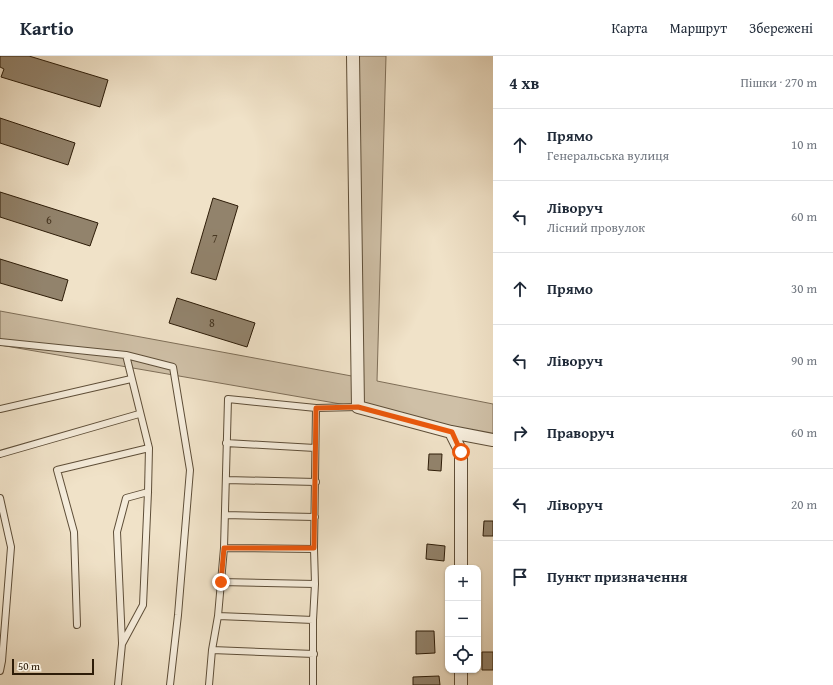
<!DOCTYPE html>
<html lang="uk">
<meta charset="utf-8">
<style>
body{margin:0;font-family:"Gentium Book Plus",serif;background:#f2f2f3;color:#1f2937}
.controls{position:absolute;right:12px;bottom:12px;display:grid;overflow:hidden;border-radius:8px;box-shadow:0 1px 3px #0004}
.controls button{width:36px;height:36px;display:grid;place-items:center;padding:0;border:0;border-bottom:1px solid #e0e1e3;background:#fff;color:#1f2937;font:20px sans-serif}
.scale{position:absolute;left:12px;bottom:10px;width:82px;box-sizing:border-box;padding-left:4px;border:2px solid #2d1c08;border-top:0;font-size:11px;line-height:14px;white-space:nowrap;color:#2d1c08;-webkit-text-stroke:3px #f5ecdb;paint-order:stroke}
.stop{position:absolute;width:12px;height:12px;margin:-9px;border:3px solid #ea580c;border-radius:50%;background:#fff}
.stop.end{background:#ea580c;border-color:#fff;box-shadow:0 1px 4px #0008}
.list{margin:0;padding:0;list-style:none}
h2{display:flex;justify-content:space-between;align-items:center;height:52px;margin:0;padding:0 16px;font-size:17px}
h2 small{font-size:13px;font-weight:400;color:#747a83}
.list li{display:grid;grid-template-columns:26px 1fr auto;gap:12px;align-items:center;box-sizing:border-box;height:72px;padding:0 16px;border-top:1px solid #e0e1e3}
.list b{display:block;font-size:15px;white-space:nowrap}
.list p{margin:0;font-size:13px;white-space:nowrap;color:#747a83}
.list em{font-size:13px;font-style:normal;color:#747a83}
.icon{flex:none;width:22px;height:22px;fill:none;stroke:currentColor;stroke-width:2;stroke-linecap:round;stroke-linejoin:round}
.map{position:relative;flex:none;width:493px;height:629px;overflow:hidden}
header{display:flex;align-items:center;gap:24px;box-sizing:border-box;height:56px;padding:0 20px;background:#fff;border-bottom:1px solid #e0e1e3}
header strong{font-size:19px}
nav{display:flex;gap:22px;margin-inline-start:auto;font-size:14px}
main{display:flex}
aside{flex:1;background:#fff}
.map>svg:first-child{display:block}
.green{fill:#cfc0a7;stroke:#7e6e58}
.building{fill:#92836c;stroke:#2d1c08}
.lines{fill:none;stroke-linecap:round;stroke-linejoin:round}
.lane-casing{stroke:#5e4e38;stroke-width:8}
.street-casing{stroke:#5e4e38;stroke-width:14}
.lane{stroke:#f5ecdb;stroke-width:6}
.street{stroke:#f5ecdb;stroke-width:12}
.route{stroke:#ea580c;stroke-width:5}
.labels{text-anchor:middle;stroke-width:4;stroke-linejoin:round;paint-order:stroke}
.number-label{font-size:12px;fill:#463621}
</style>
<header>
<strong>Kartio</strong>
<nav><a>Карта</a><a>Маршрут</a><a>Збережені</a></nav>
</header>
<main>
<div class="map">
<svg width="493" height="629" viewBox="0 0 493 629">
<rect width="100%" height="100%" fill="#f0e2c8"/>
<filter id="stains"><feTurbulence type="fractalNoise" baseFrequency=".005" numOctaves="4"/><feColorMatrix values="0 0 0 0 .2 0 0 0 0 .09 0 0 0 0 .02 0 0 0 .5 -.17"/></filter>
<radialGradient id="worn" r=".72"><stop offset=".6" stop-color="#630" stop-opacity="0"/><stop offset="1" stop-color="#630" stop-opacity=".3"/></radialGradient>
<!-- green -->
<path class="green" d="M 353,0 L 386,0 L 377,325 L 493,348 L 493,384 L 358,351 L 0,289 L 0,255 L 357,321 Z"/>
<!-- building -->
<path class="building" d="M 0,0 L 29,0 L 108,24 L 100,51 L 1,21 L 4,13 L 0,11 Z
M 0,62 L 75,87 L 68,109 L 0,87 Z
M 0,136 L 98,167 L 90,190 L 0,161 Z
M 213,142 L 238,150 L 216,224 L 191,217 Z
M 0,203 L 68,224 L 62,245 L 0,227 Z
M 177,242 L 255,267 L 247,291 L 169,267 Z
M 429,398 L 442,398 L 441,415 L 428,414 Z
M 484,465 L 493,465 L 493,480 L 483,480 Z
M 427,488 L 445,490 L 444,505 L 426,503 Z
M 416,575 L 434,575 L 435,597 L 416,598 Z
M 482,596 L 493,596 L 493,614 L 482,614 Z
M 439,620 L 440,629 L 413,629 L 413,621 Z"/>
<g class="lines">
<!-- lane casing -->
<g class="lane-casing">
<path id="lane" d="M 0,286 L 126,299 L 173,311 L 190,414 L 178,559 L 170,629
M 0,353 L 131,323
M 226,387 L 315,392
M 0,398 L 139,358
M 226,424 L 316,426
M 0,442 L 11,491 L 2,605 L 0,615
M 225,459 L 315,461
M 224,492 L 314,493
M 221,526 L 315,528
M 218,560 L 313,564
M 77,569 L 74,476 L 57,414 L 149,392
M 122,587 L 117,476 L 126,442 L 148,436
M 212,594 L 314,598
M 118,629 L 122,588 L 143,549 L 148,436 L 149,392 L 126,299
M 209,629 L 212,594 L 218,560 L 224,492 L 228,343 L 316,352 L 358,351
M 313,629 L 313,564 L 315,528 L 314,493 L 316,352"/>
</g>
<!-- street casing -->
<g class="street-casing">
<path id="street" d="M 353,0 L 358,351 L 451,376 L 493,384
M 451,376 L 461,396 L 461,512
M 461,614 L 461,629"/>
</g>
<!-- lane -->
<use href="#lane" class="lane"/>
<!-- street -->
<use href="#street" class="street"/>
</g>
<g class="lines">
<!-- route -->
<path class="route" d="M 221,526 L 224,492 L 314,492 L 316,352 L 358,351 L 452,376 L 461,396"/>
</g>
<g class="labels">
<!-- number labels -->
<g class="number-label">
<text x="49" y="168">6</text>
<text x="215" y="187">7</text>
<text x="212" y="271">8</text>
</g>
</g>
<rect width="100%" height="100%" filter="url(#stains)"/>
<rect width="100%" height="100%" fill="url(#worn)"/>
</svg>
<div class="controls">
<button>+</button>
<button>−</button>
<button><svg class="icon" aria-label="locate" viewBox="0 0 24 24"><circle cx="12" cy="12" r="6"/><path d="M12 2v4M12 18v4M2 12h4M18 12h4"/></svg></button>
</div>
<div class="scale">50 m</div>
<div class="stop" style="left:461px;top:396px"></div>
<div class="stop end" style="left:221px;top:526px"></div>
</div>
<aside>
<h2>4 хв<small>Пішки · 270 m</small></h2>
<ul class="list">
<li><svg class="icon" aria-label="ahead" viewBox="0 0 24 24"><path d="M12 20V5M6 11l6-6 6 6"/></svg><div><b>Прямо</b><p>Генеральська вулиця</p></div><em>10 m</em></li>
<li><svg class="icon" aria-label="left" viewBox="0 0 24 24"><path d="M17 20v-9H6M10 6l-5 5 5 5"/></svg><div><b>Ліворуч</b><p>Лісний провулок</p></div><em>60 m</em></li>
<li><svg class="icon" aria-label="ahead" viewBox="0 0 24 24"><path d="M12 20V5M6 11l6-6 6 6"/></svg><div><b>Прямо</b></div><em>30 m</em></li>
<li><svg class="icon" aria-label="left" viewBox="0 0 24 24"><path d="M17 20v-9H6M10 6l-5 5 5 5"/></svg><div><b>Ліворуч</b></div><em>90 m</em></li>
<li><svg class="icon" aria-label="right" viewBox="0 0 24 24"><path d="M7 20v-9h11M14 6l5 5-5 5"/></svg><div><b>Праворуч</b></div><em>60 m</em></li>
<li><svg class="icon" aria-label="left" viewBox="0 0 24 24"><path d="M17 20v-9H6M10 6l-5 5 5 5"/></svg><div><b>Ліворуч</b></div><em>20 m</em></li>
<li><svg class="icon" aria-label="arrive" viewBox="0 0 24 24"><path d="M6 21V4h12l-3 4 3 4H6"/></svg><div><b>Пункт призначення</b></div></li>
</ul>
</aside>
</main>
